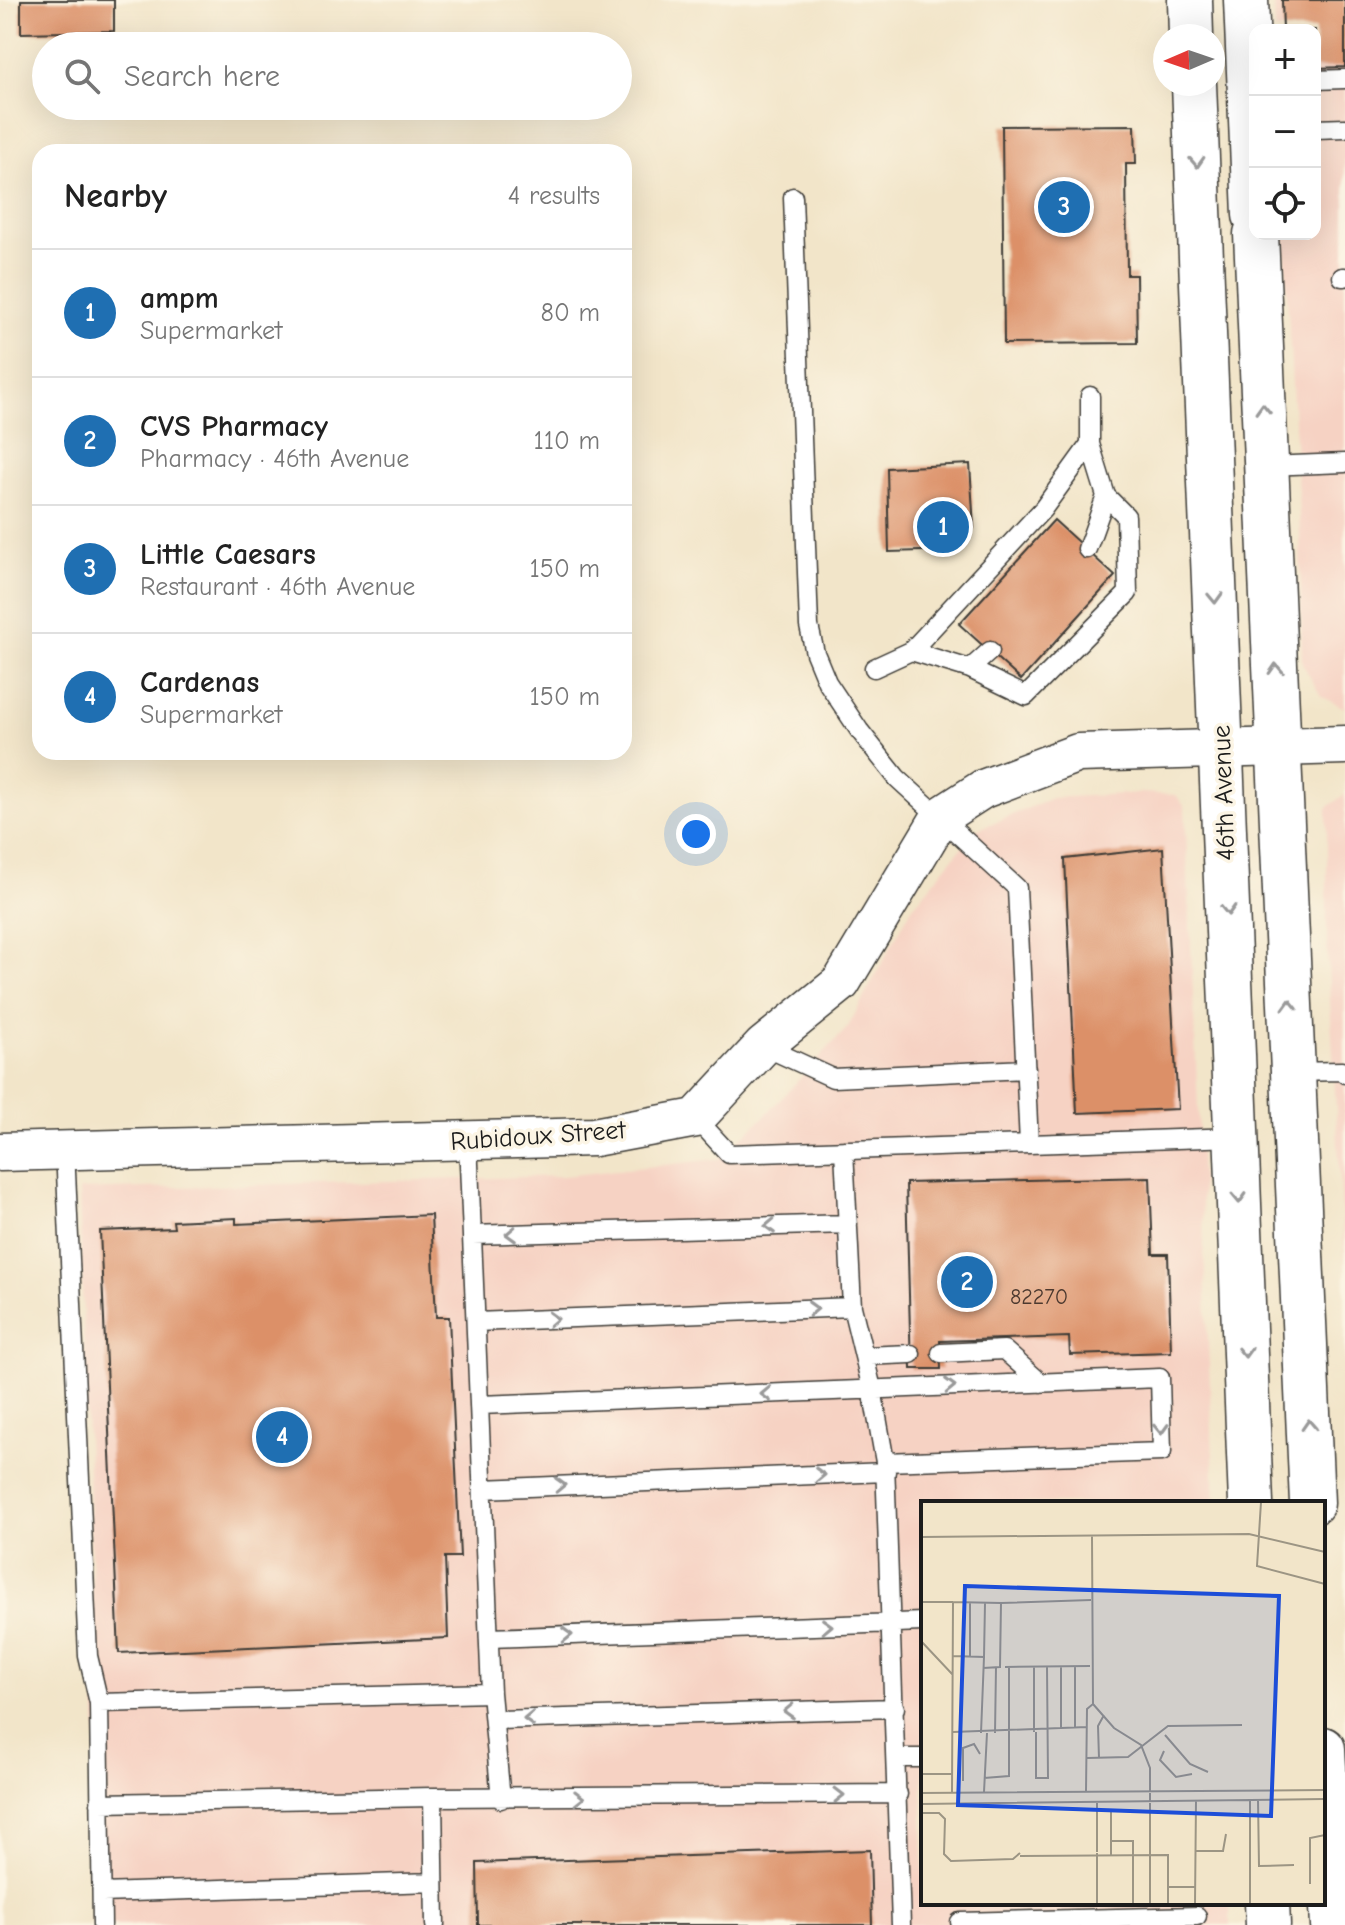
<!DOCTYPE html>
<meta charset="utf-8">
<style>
body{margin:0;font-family:"Comic Neue",sans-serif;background:#f2f2f2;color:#222}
.controls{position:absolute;right:24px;top:24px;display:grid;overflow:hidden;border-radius:16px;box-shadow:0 8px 32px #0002}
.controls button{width:72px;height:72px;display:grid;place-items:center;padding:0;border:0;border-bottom:2px solid #e0e0e0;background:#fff;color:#222;font:40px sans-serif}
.compass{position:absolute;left:1153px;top:24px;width:72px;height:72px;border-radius:50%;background:#fff;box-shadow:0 8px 32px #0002;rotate:268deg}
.you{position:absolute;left:696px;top:834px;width:28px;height:28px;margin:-20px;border:6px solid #fff;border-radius:50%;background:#1a73e8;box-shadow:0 0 0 12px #1a73e833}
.badge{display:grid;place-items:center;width:52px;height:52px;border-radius:50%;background:#1f6fb2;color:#fff;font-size:26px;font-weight:700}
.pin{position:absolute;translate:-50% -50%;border:4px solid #fff;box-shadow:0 2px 8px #0006}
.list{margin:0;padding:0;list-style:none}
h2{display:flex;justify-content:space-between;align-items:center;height:104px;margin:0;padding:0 32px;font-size:34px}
h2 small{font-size:26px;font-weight:400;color:#767676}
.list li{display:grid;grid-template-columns:52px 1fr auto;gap:24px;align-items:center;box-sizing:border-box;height:128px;padding:0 32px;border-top:2px solid #e0e0e0}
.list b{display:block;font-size:30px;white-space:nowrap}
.list p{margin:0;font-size:26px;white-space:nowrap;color:#767676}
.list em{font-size:26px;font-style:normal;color:#767676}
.icon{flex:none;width:44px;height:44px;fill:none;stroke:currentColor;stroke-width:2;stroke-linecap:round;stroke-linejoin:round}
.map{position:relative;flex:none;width:1345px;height:1925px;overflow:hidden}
.search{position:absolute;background:#fff;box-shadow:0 8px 32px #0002;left:32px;top:32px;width:600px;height:88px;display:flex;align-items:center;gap:20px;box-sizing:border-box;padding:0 28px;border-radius:44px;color:#767676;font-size:30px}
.panel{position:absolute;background:#fff;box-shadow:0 8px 32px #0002;left:32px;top:144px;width:600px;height:616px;border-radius:24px}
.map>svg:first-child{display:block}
.built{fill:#f6d2c3}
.building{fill:#dc9067}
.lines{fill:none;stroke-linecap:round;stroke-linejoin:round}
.service-casing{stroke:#3c3a36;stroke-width:21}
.minor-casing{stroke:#3c3a36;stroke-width:41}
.primary-casing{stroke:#3c3a36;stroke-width:47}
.service{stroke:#fff;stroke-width:18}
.minor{stroke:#fff;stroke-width:38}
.primary{stroke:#fff;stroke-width:44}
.oneway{stroke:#999}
.labels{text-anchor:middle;stroke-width:7;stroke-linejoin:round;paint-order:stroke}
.number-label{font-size:22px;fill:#4c392f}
.street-label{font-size:26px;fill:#1c1c1c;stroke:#fcf5e5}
.inset-road{fill:none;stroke:#9c9584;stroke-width:2}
.view{fill:#1d4ed8;fill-opacity:0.15;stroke:#1d4ed8;stroke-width:4}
.inset-edge{fill:none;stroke:#1c1c1c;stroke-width:4}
</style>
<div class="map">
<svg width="1345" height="1925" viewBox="0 0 1345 1925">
<rect width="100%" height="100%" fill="#fcf5e5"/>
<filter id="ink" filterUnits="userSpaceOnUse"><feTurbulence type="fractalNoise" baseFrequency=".0125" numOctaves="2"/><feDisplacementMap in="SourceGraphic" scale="16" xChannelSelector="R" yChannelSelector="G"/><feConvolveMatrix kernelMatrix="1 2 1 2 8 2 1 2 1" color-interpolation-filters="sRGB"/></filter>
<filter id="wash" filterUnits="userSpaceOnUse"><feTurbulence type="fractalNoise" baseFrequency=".006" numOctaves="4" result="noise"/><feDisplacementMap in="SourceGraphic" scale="32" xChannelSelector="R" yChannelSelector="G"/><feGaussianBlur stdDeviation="1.8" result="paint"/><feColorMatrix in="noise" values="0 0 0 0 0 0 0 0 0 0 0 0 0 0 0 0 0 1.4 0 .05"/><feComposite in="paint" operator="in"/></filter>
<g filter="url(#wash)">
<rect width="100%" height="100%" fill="#f2e5c9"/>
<!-- built -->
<path class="built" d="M 1274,0 L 1345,0 L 1345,708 L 1321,696 L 1302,663 L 1300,533 L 1284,234 L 1315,234 L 1315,30 L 1275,30 Z
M 1142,793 L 1176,795 L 1185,807 L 1215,1503 L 923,1503 L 923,1903 L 1230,1903 L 1230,1925 L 103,1925 L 79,1190 L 564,1176 L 719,1159 L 765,1116 L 848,1027 L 911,909 L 976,830 L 1052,798 Z
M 1345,794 L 1345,1269 L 1327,947 L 1327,808 Z"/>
<g id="blocks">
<!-- building -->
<path class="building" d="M 21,0 L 114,0 L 114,31 L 21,33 Z
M 1282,0 L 1345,0 L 1345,67 L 1315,68 L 1315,30 L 1283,30 Z
M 1135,125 L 1136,164 L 1126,164 L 1127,275 L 1136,275 L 1137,343 L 1004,344 L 1002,126 Z
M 970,464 L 974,528 L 955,550 L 889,552 L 887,468 Z
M 1054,520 L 1115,576 L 1021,680 L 959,624 Z
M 1163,848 L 1178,1109 L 1077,1113 L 1065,859 Z
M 1150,1177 L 1153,1254 L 1168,1254 L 1171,1352 L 1070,1355 L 1069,1337 L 940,1341 L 941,1369 L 911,1369 L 906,1183 Z
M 431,1215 L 436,1317 L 449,1317 L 460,1557 L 445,1557 L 448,1638 L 119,1653 L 100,1231 L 174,1228 L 173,1221 L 236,1218 L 236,1224 Z
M 870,1850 L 872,1925 L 478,1925 L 477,1863 Z"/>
</g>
</g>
<g filter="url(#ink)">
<use href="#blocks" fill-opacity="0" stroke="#3c3a36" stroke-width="2"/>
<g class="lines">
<!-- service casing -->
<g class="service-casing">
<path id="service" d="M 1315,80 L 1345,79
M 1315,129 L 1345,128
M 793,197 L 809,626 L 815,653 L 827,682 L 859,730 L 897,778 L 1017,888 L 1029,1144
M 1342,277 L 1345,277
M 1266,466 L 1345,463
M 1087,549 L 1106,496 L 1090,444
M 911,651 L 970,669 L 990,651
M 874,668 L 911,651 L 1043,509 L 1090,444 L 1090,396
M 970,669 L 1026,696 L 1128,593 L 1126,516 L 1106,496
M 763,1046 L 833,1078 L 1026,1069
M 1292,1072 L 1342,1071 L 1345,1074
M 696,1118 L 729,1154 L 1236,1137
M 468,1140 L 491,1693
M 65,1150 L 88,1656 L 99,1703
M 844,1150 L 852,1307 L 872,1389 L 885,1462 L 901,1925
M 472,1235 L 848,1224
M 476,1322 L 852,1307
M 941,1353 L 1004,1350 L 1041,1383
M 864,1356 L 911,1354
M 479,1405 L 1160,1378 L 1162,1452 L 885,1462
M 482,1489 L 886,1472
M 489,1638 L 923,1622
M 495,1720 L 895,1708
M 897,1758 L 923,1758
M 100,1803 L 433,1797
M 102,1893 L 433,1882
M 960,1922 L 1197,1916
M 102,1925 L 99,1703 L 491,1693 L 501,1799
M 435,1925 L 433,1797 L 898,1794"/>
</g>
<!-- minor casing -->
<g class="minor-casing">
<path id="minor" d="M 0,1152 L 594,1137 L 696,1118 L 763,1046 L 841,983 L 941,816 L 983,789 L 1078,753 L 1345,745"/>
</g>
<!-- primary casing -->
<g class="primary-casing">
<path id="primary" d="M 1190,0 L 1191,36
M 1246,0 L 1255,215
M 1194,84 L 1251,1503
M 1256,234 L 1312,1503
M 1323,1749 L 1333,1925
M 1267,1903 L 1268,1925"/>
</g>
<!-- service -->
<use href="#service" class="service"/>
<!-- minor -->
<use href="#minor" class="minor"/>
<!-- primary -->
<use href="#primary" class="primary"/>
</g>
<!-- one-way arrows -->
<defs><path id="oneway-chevron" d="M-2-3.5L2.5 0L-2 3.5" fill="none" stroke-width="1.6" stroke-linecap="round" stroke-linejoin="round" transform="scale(2)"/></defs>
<g class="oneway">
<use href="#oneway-chevron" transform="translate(1197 162) rotate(87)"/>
<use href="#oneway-chevron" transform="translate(1263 409) rotate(-92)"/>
<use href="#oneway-chevron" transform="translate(1215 598) rotate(88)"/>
<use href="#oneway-chevron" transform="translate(1276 669) rotate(-93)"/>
<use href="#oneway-chevron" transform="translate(1228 910) rotate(88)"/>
<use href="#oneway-chevron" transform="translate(1290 1005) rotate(-92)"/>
<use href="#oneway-chevron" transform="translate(1239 1198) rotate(88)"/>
<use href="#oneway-chevron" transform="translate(770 1226) rotate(178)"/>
<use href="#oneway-chevron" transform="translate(511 1234) rotate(178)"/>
<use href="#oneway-chevron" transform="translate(813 1309) rotate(-2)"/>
<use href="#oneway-chevron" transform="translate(553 1319) rotate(-2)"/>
<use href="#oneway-chevron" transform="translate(1245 1352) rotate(88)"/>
<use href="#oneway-chevron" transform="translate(950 1386) rotate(-2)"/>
<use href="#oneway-chevron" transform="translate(766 1394) rotate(178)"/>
<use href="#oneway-chevron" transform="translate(1309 1425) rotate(-93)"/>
<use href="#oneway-chevron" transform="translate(1161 1429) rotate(88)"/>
<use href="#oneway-chevron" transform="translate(820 1475) rotate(-2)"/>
<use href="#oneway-chevron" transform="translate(560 1485) rotate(-2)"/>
<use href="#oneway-chevron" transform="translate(827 1626) rotate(-2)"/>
<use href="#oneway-chevron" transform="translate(567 1635) rotate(-2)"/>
<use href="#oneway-chevron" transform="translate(789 1711) rotate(178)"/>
<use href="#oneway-chevron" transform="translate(529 1719) rotate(178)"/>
<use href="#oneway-chevron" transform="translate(839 1795) rotate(-1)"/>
<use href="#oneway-chevron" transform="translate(579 1798) rotate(-1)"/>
</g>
</g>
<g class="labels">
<!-- number labels -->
<g class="number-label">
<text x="1039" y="1304">82270</text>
</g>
<!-- street labels -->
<g class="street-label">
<text transform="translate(1223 793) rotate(-92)" y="9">46th Avenue</text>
<text transform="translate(538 1135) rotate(-4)" y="9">Rubidoux Street</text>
</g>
</g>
<!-- overview -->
<g transform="translate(921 1501)">
<rect width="404" height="404" fill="#f2e5c9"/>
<path class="inset-road" d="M 340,1 L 336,65 L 404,83M 171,35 L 172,203 L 193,227 L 220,244 L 229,267 L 229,403M 0,36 L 328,33 L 404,51M 0,101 L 32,101M 80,102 L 170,99M 0,140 L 32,174M 32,155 L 63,156 L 60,232M 49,155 L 49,101M 63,156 L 64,102M 140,165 L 140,227M 84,166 L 169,165M 113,166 L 113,231M 154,227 L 154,165M 32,231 L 166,226M 115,231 L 115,277 L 127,277 L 126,166M 74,232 L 75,166M 244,234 L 269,263 L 287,271M 243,250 L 239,259 L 255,276 L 271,273M 166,257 L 207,256 L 247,225 L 321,224M 178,257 L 177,225 L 183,214M 0,273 L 31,273M 63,277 L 88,275 L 88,166M 42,280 L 42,247 L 53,243 L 59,253M 165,290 L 166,208 L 172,203M 31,291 L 32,101 L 80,102 L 79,166 L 62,167M 63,291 L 66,232M 0,292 L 404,289M 337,299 L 338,365 L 373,364M 0,303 L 404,298M 176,308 L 176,351 L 176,300M 190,311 L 190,354M 0,312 L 18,312 L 24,318 L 23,353 L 30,360 L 92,358 L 99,352M 190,340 L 212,340 L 212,403M 275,350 L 302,350 L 305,333M 176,352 L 176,403M 99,355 L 247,354 L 247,403M 389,383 L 389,337 L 404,334M 247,386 L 274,386M 274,403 L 275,299M 329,403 L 329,299"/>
<path class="view" d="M 44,85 L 358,95 L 350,315 L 37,304 Z"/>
<rect width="404" height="404" class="inset-edge"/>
</g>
</svg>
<div class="controls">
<button>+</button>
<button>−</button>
<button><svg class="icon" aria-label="locate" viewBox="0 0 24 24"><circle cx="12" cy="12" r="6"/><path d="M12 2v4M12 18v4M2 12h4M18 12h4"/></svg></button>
</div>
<svg class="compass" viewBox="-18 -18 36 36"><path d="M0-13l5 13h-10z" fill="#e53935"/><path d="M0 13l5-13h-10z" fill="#767676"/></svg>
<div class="you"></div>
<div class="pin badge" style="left:943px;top:527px">1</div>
<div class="pin badge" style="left:967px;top:1282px">2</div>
<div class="pin badge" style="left:1064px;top:207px">3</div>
<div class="pin badge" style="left:282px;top:1437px">4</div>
<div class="search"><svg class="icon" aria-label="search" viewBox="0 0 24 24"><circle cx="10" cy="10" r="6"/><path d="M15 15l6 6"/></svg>Search here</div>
<section class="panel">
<h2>Nearby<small>4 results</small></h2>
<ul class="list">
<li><span class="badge">1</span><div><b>ampm</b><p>Supermarket</p></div><em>80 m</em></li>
<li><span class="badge">2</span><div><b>CVS Pharmacy</b><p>Pharmacy · 46th Avenue</p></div><em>110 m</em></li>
<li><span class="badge">3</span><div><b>Little Caesars</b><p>Restaurant · 46th Avenue</p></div><em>150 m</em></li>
<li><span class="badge">4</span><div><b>Cardenas</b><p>Supermarket</p></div><em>150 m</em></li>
</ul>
</section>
</div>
